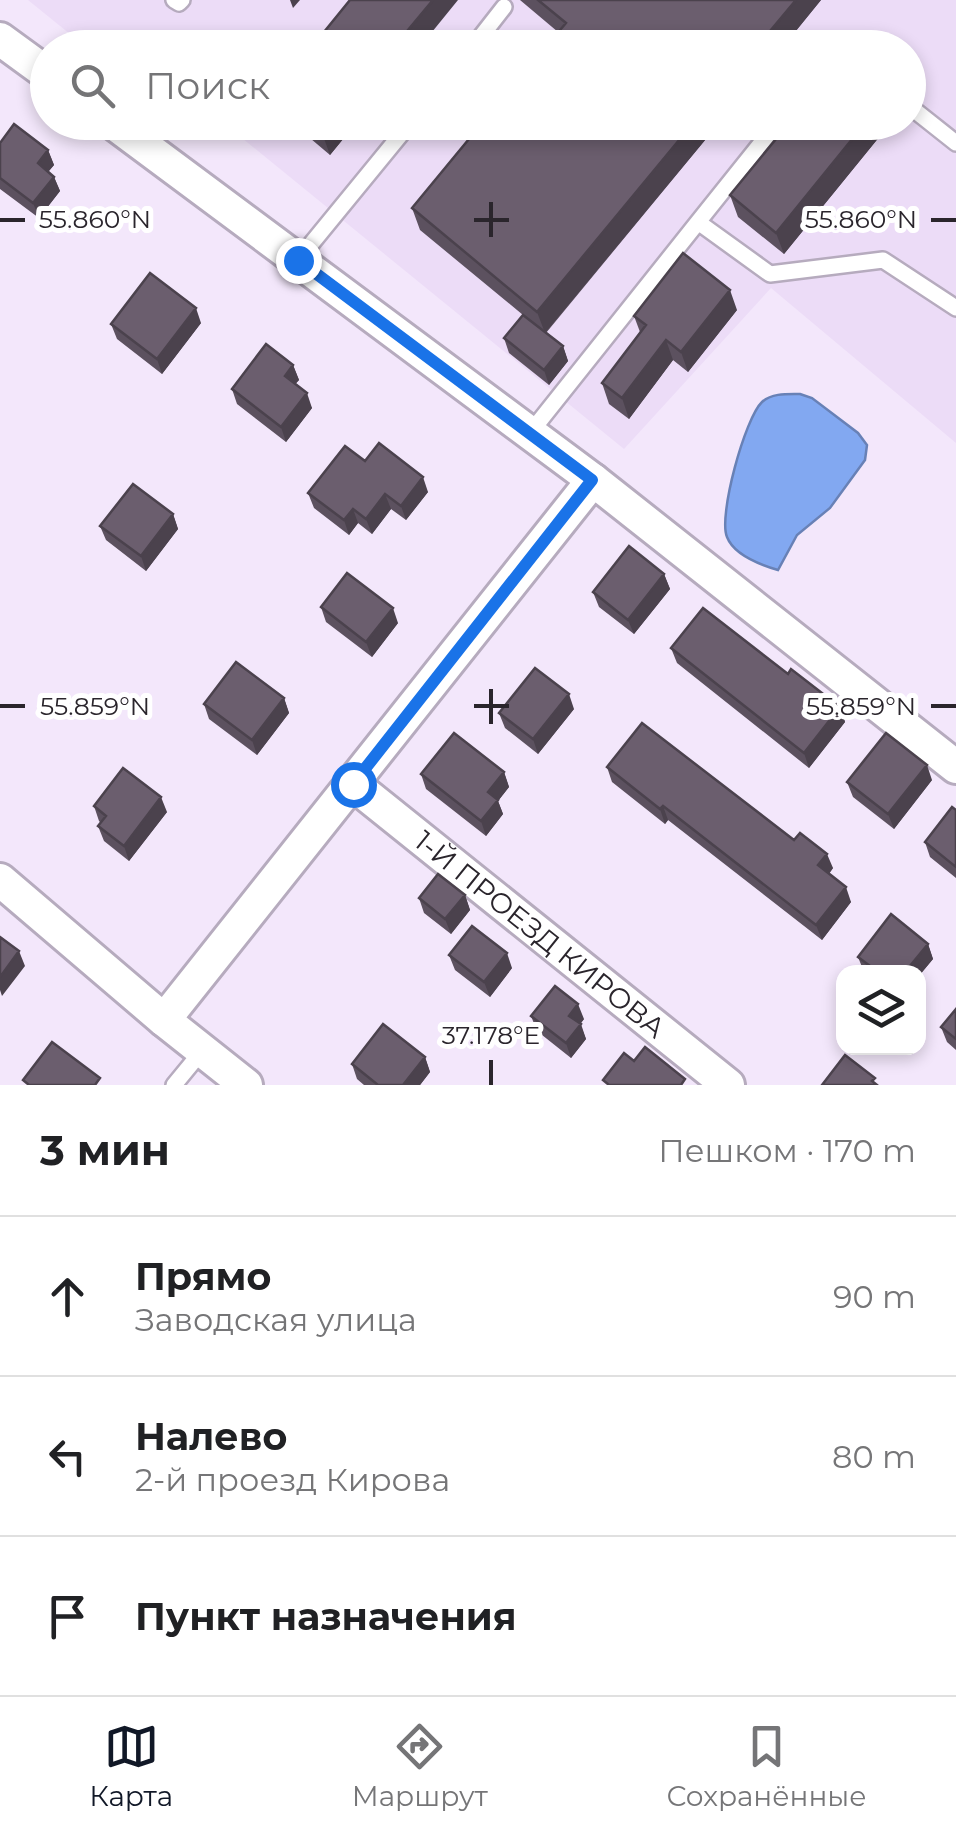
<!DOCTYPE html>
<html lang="ru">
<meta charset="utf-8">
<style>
body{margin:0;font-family:Montserrat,sans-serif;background:#f2f2f2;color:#202124}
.controls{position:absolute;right:30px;bottom:30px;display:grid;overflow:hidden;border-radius:20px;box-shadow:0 5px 15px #0003}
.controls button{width:90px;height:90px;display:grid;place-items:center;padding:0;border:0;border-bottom:2px solid #e0e0e0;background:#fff;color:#202124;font:50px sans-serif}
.stop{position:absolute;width:30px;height:30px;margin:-22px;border:8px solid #1a73e8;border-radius:50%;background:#fff}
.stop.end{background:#1a73e8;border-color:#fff;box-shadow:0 2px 10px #0008}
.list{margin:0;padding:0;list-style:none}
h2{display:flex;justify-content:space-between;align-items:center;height:130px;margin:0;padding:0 40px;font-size:42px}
h2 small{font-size:32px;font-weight:400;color:#757577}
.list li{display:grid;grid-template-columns:65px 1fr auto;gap:30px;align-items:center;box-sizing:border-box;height:160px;padding:0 40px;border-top:2px solid #e0e0e0}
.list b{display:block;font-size:38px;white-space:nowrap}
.list p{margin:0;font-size:32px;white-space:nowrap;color:#757577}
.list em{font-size:32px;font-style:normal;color:#757577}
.icon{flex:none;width:55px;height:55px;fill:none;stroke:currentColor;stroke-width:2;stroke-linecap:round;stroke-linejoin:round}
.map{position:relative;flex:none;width:956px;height:1085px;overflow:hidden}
.search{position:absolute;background:#fff;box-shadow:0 5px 15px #0003;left:30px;right:30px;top:30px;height:110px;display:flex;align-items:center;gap:25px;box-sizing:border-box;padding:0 35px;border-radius:55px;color:#757577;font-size:38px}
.sheet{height:610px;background:#fff}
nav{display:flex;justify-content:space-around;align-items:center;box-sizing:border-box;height:140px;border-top:2px solid #e0e0e0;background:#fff;font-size:28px;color:#757577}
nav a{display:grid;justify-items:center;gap:5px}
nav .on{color:#111827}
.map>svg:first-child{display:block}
.built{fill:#ecdcf7}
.water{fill:#82a8f1;stroke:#6881b6;stroke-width:2.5}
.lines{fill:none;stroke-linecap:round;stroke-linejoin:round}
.service-casing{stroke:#b6abbe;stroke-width:20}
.minor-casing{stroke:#b6abbe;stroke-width:38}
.service{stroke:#fff;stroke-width:15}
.minor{stroke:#fff;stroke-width:32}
.wall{fill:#5c515f}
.shaded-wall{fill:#4b424d}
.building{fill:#6b5e6e;stroke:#4b424d;stroke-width:2.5}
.route{stroke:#1a73e8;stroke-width:12}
.ticks{fill:none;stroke:#2a252c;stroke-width:4}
.labels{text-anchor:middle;stroke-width:10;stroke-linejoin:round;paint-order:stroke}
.street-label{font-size:28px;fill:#2a252c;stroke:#fff}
.ticks-label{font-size:25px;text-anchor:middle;fill:#2a252c;stroke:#fff;stroke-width:10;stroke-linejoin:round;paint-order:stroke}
</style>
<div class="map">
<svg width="956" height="1085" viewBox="0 0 956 1085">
<rect width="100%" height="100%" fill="#f3e7fb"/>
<!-- built -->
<path class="built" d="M 28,0 L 956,0 L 956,443 L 771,288 L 624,449 L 237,134 L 212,123 L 908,122 L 908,48 L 86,47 Z"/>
<!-- water -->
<path class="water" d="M 800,394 L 812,398 L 858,433 L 867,445 L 865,460 L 830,508 L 797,535 L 778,570 C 761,565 734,555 727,537 C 718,516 745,418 762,402 C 772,393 787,394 800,394 Z"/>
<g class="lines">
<!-- service casing -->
<g class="service-casing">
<path id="service" d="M 174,0 L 179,3 L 182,0
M 472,48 L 504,7
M 908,105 L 956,143
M 698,222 L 778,122
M 298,260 L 411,122
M 530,433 L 698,222 L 770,274 L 883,260 L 956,308
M 174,1085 L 202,1051"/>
</g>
<!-- minor casing -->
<g class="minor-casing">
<g id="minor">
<path d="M 0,39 L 48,74"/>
<path d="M 112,122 L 593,480 L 956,767"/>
<path id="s1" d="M 353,784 L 728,1085"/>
<path d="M 0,880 L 164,1020 L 246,1085"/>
<path d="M 164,1020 L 593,480"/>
</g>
</g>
<!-- service -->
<use href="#service" class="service"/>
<!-- minor -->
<use href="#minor" class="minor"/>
</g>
<!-- wall -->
<path class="wall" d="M 520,0 L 821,0 L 782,48 L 545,48 L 558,32 Z
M 291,122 L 357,122 L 330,155 Z
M 483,122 L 720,122 L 546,333 L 563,346 L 568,361 L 549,385 L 509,353 L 504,338 L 523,315 L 420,230 L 412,208 Z
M 880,136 L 784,254 L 738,217 L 730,195 Z
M 0,143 L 48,150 L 54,165 L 48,172 L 54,177 L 60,191 L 39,218 L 0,189 Z
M 737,310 L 688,372 L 673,360 L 629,419 L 609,404 L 602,383 L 640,332 L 634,316 Z
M 201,323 L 162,374 L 117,339 L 111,324 Z
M 293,365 L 299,380 L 295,384 L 312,408 L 286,442 L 237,404 L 232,389 Z
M 365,461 L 428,492 L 406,520 L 391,509 L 372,534 L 358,523 L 349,535 L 314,508 L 308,493 Z
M 173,514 L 178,529 L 146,571 L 106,540 L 100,526 Z
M 664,574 L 670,589 L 634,634 L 599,607 L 593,592 Z
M 321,607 L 398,623 L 372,657 L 326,622 Z
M 671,648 L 788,674 L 840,707 L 845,722 L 809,768 L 677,663 Z
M 284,698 L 289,713 L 257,755 L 209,719 L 204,704 Z
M 574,709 L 538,754 L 505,728 L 499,713 Z
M 607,767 L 794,840 L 833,868 L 829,874 L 851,902 L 822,940 L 668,820 L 665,824 L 612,782 Z
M 504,772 L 509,787 L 498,801 L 503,814 L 486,836 L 426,789 L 421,774 Z
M 932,780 L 894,829 L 853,797 L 847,782 Z
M 94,806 L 167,812 L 129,861 L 104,841 L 98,826 L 101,823 L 99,821 Z
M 956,810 L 956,878 L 930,857 L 925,842 Z
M 465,895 L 470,910 L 451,934 L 424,913 L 419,898 Z
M 928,944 L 933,959 L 918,977 L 918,972 L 864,972 L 858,957 Z
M 449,955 L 512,968 L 490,997 L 455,970 Z
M 956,1009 L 956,1050 L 947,1042 L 941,1027 Z
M 531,1016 L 584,1019 L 580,1024 L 586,1039 L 571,1058 L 537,1031 Z
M 425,1057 L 430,1072 L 420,1085 L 364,1085 L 357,1079 L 352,1064 Z"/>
<!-- shaded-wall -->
<path class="shaded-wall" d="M 290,0 L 300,0 L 293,8 Z
M 433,0 L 458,0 L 419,48 L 393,48 Z
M 796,0 L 821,0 L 782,48 L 756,48 Z
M 331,122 L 357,122 L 330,155 L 322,133 Z
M 694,122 L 720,122 L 545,333 L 537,312 Z
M 866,122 L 875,122 L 880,136 L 784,254 L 776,233 Z
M 48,150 L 54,165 L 43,178 L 38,163 Z
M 54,177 L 60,191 L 39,218 L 33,203 Z
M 730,290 L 737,310 L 688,372 L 681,352 Z
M 196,308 L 201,323 L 162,374 L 157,359 Z
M 666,340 L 673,360 L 629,419 L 622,398 Z
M 563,346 L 568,361 L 549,385 L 544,370 Z
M 293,365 L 299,380 L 290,390 L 285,376 Z
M 307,393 L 312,408 L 286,442 L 281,427 Z
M 423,477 L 428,492 L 406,520 L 401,506 Z
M 385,494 L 391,509 L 372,534 L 366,519 Z
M 353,509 L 358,523 L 349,535 L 344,520 Z
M 173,514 L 178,529 L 146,571 L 141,556 Z
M 664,574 L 670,589 L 634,634 L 628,620 Z
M 393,608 L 398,623 L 372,657 L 366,642 Z
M 569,694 L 574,709 L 538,754 L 533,739 Z
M 284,698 L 289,713 L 257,755 L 252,740 Z
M 840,707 L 845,722 L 809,768 L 804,753 Z
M 927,765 L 932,780 L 894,829 L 888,814 Z
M 504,772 L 509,787 L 498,801 L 503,814 L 486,836 L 481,821 L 488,792 Z
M 161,797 L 167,812 L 129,861 L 124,846 Z
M 663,806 L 668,820 L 665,824 L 660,809 Z
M 827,854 L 833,868 L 824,880 L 818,865 Z
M 846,887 L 851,902 L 822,940 L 816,925 Z
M 465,895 L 470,910 L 451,934 L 445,919 Z
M 928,944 L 933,959 L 918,977 L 918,972 L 905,972 Z
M 19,951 L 25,966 L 2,996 L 0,990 L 0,977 Z
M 507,953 L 512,968 L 490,997 L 484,982 Z
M 578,1004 L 584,1019 L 575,1031 L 569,1016 Z
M 581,1024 L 586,1039 L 571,1058 L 566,1043 Z
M 425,1057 L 430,1072 L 420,1085 L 403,1085 Z"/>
<!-- building -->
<path class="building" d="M 350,0 L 433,0 L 393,48 L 311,48 Z
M 538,0 L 796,0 L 756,48 L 545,48 L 566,23 Z
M 309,122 L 331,122 L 322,133 Z
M 483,122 L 694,122 L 537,312 L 412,208 Z
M 790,122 L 866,122 L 776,233 L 730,195 Z
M 14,124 L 48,150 L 38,163 L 54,177 L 33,203 L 0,178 L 0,143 Z
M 683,253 L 730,290 L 681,352 L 666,340 L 622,398 L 602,383 L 646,325 L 634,316 Z
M 150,273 L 196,308 L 157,359 L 111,324 Z
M 523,315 L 563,346 L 544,370 L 504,338 Z
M 266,344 L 293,365 L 285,376 L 307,393 L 281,427 L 232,389 Z
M 379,443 L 423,477 L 401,506 L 385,494 L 366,519 L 353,509 L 344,520 L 308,493 L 345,446 L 365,461 Z
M 133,484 L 173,514 L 141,556 L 100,526 Z
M 629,546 L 664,574 L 628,620 L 593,592 Z
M 347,573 L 393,608 L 366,642 L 321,607 Z
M 703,608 L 788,674 L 791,669 L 840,707 L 804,753 L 671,648 Z
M 236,662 L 284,698 L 252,740 L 204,704 Z
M 535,668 L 569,694 L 533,739 L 499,713 Z
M 642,723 L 794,840 L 800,833 L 827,854 L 818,865 L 846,887 L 816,925 L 663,806 L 660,809 L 607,767 Z
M 454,733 L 504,772 L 488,792 L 498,800 L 481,821 L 421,774 Z
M 886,733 L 927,765 L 888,814 L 847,782 Z
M 123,768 L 161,797 L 124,846 L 98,826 L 106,816 L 94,806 Z
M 952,807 L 956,810 L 956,867 L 925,842 Z
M 438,874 L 465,895 L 445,919 L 419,898 Z
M 891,914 L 928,944 L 905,972 L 878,972 L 858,957 Z
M 472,926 L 507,953 L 484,982 L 449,955 Z
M 0,937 L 19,951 L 0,977 Z
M 555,986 L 578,1004 L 569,1016 L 581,1024 L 566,1043 L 531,1016 Z
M 956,1009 L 956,1039 L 941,1027 Z
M 383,1024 L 425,1057 L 403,1085 L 378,1085 L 352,1064 Z
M 52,1042 L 100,1078 L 95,1085 L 29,1085 L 23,1080 Z
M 645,1047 L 685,1079 L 681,1085 L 609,1085 L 603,1080 L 624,1053 L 634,1061 Z
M 845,1055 L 875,1078 L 872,1081 L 877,1085 L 822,1085 Z"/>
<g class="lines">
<!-- route -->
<path class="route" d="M 298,260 L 592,480 L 353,784"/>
</g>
<!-- ticks -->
<path class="ticks" d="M 491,202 L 491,237M 0,220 L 25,220M 474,220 L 509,220M 931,220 L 956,220M 491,689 L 491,724M 0,706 L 25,706M 474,706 L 509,706M 931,706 L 956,706M 491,1060 L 491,1085"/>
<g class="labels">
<!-- street labels -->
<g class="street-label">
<text dy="10" stroke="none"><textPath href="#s1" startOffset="240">1-Й ПРОЕЗД КИРОВА</textPath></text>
</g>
</g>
<g class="ticks-label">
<text x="95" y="228">55.860°N</text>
<text x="861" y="228">55.860°N</text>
<text x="95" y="715">55.859°N</text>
<text x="861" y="715">55.859°N</text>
<text x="491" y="1044">37.178°E</text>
</g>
</svg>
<div class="controls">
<button><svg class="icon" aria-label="layers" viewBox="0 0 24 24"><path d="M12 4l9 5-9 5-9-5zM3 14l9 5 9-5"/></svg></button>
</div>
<div class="stop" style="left:353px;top:784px"></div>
<div class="stop end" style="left:298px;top:260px"></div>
<div class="search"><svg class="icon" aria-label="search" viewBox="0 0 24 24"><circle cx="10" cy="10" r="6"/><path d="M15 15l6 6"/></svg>Поиск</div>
</div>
<section class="sheet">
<h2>3 мин<small>Пешком · 170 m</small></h2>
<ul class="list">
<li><svg class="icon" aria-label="ahead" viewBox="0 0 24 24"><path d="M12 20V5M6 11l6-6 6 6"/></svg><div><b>Прямо</b><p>Заводская улица</p></div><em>90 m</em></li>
<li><svg class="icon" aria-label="left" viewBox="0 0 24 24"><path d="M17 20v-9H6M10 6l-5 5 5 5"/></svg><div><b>Налево</b><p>2-й проезд Кирова</p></div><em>80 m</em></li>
<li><svg class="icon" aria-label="arrive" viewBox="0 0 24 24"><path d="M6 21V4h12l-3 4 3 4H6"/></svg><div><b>Пункт назначения</b></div></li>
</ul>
</section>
<nav>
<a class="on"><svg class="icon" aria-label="map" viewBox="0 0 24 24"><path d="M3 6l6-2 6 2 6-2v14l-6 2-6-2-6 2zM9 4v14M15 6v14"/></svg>Карта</a>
<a><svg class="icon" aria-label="directions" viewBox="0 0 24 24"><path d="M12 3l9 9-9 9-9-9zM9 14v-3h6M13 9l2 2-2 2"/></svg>Маршрут</a>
<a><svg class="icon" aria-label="saved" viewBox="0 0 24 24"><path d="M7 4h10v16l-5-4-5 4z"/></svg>Сохранённые</a>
</nav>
